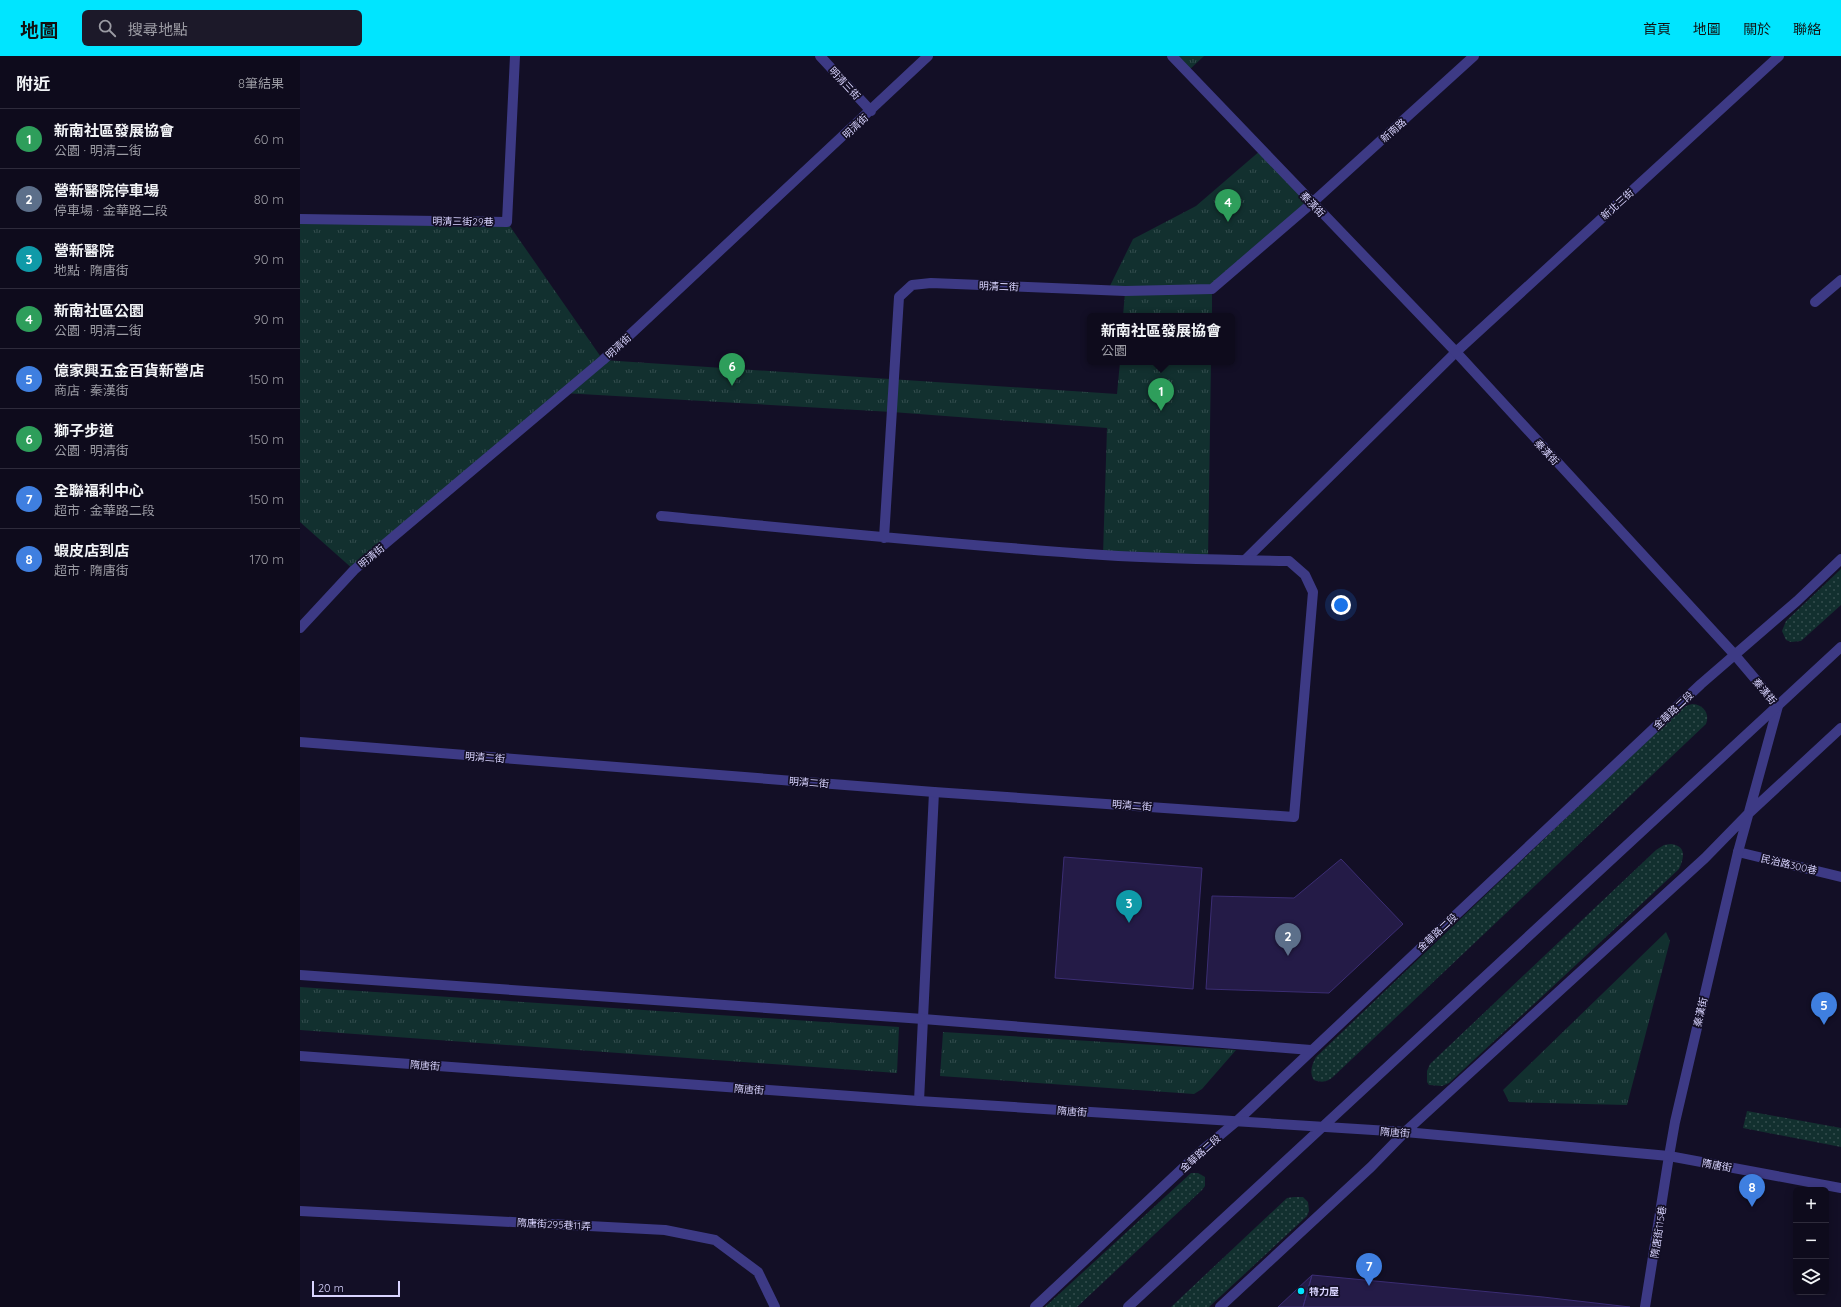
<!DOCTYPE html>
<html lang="zh-TW">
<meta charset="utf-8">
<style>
body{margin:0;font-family:Quicksand,"Noto Sans TC",sans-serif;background:#1c1929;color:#f1f3f6}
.controls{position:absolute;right:12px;bottom:12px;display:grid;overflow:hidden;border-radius:6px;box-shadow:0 2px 10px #0003}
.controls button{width:36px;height:36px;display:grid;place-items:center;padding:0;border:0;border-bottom:1px solid #2e2b3b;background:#0e0b1c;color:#f1f3f6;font:20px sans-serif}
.scale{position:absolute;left:12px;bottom:10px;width:88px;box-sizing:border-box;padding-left:4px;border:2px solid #d9d4ff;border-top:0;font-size:11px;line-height:14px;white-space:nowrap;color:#d9d4ff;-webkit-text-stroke:3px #130f26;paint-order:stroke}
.you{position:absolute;left:1041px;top:549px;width:14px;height:14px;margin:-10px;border:3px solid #fff;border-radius:50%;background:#1a73e8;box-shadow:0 0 0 6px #1a73e833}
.badge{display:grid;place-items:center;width:26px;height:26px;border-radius:50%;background:#00e5ff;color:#fff;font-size:13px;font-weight:700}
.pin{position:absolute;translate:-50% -33px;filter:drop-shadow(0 1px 2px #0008)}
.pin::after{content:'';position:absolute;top:21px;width:14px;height:12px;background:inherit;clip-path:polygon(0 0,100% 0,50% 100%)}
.popup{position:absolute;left:787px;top:257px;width:148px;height:52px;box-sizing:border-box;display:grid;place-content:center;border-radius:6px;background:#0e0b1c;filter:drop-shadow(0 1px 3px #0005);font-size:13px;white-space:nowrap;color:#9b9ba3}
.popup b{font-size:15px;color:#f1f3f6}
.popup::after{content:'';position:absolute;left:50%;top:100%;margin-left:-8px;border:8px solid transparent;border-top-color:#0e0b1c}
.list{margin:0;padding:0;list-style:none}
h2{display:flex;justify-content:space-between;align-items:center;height:52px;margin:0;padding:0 16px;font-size:17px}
h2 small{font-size:13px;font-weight:400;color:#9b9ba3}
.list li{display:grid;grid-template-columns:26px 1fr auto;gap:12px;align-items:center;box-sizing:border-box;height:60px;padding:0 16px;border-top:1px solid #2e2b3b}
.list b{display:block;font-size:15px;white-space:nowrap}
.list p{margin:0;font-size:13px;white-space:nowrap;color:#9b9ba3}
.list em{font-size:13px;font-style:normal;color:#9b9ba3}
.icon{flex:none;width:22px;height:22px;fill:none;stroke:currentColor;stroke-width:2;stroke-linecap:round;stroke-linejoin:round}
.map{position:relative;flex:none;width:1541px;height:1251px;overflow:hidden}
header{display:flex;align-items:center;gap:24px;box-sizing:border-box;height:56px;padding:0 20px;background:#00e5ff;color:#111}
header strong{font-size:19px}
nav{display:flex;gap:22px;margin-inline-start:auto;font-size:14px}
.search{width:280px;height:36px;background:#1c1929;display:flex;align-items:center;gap:10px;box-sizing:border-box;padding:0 14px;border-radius:6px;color:#9b9ba3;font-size:15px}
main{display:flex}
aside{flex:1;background:#0e0b1c}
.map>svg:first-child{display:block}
.grass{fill:url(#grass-dots)}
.park{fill:url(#park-tufts)}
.building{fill:#241b47;stroke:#3b2d73}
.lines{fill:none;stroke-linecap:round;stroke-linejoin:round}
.service{stroke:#3d3a85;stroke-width:10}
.minor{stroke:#3d3a85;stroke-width:10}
.tertiary{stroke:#3d3a85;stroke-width:10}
.poi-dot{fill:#00e5ff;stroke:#130f26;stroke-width:1.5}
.labels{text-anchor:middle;stroke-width:3.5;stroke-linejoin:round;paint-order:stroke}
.street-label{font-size:10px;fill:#d9d4ff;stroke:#130f26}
.poi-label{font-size:10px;font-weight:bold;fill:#d9d4ff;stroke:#130f26;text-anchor:start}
</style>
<header>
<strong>地圖</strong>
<div class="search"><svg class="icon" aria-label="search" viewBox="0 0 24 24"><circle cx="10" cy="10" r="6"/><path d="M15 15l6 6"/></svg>搜尋地點</div>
<nav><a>首頁</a><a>地圖</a><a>關於</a><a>聯絡</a></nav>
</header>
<main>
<aside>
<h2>附近<small>8筆結果</small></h2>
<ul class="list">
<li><span class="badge" style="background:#2e9e5b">1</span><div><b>新南社區發展協會</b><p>公園 · 明清二街</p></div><em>60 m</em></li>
<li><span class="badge" style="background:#5c6f8a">2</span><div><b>營新醫院停車場</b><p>停車場 · 金華路二段</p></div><em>80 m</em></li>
<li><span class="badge" style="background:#0f9aa8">3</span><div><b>營新醫院</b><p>地點 · 隋唐街</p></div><em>90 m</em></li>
<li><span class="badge" style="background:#2e9e5b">4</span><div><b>新南社區公園</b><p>公園 · 明清二街</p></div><em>90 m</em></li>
<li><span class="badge" style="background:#3f7fe0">5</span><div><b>億家興五金百貨新營店</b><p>商店 · 秦漢街</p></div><em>150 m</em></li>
<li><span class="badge" style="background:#2e9e5b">6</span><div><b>獅子步道</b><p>公園 · 明清街</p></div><em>150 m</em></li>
<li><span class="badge" style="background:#3f7fe0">7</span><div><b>全聯福利中心</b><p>超市 · 金華路二段</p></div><em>150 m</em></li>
<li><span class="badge" style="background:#3f7fe0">8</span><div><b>蝦皮店到店</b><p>超市 · 隋唐街</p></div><em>170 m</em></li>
</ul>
</aside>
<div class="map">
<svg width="1541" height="1251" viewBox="0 0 1541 1251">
<defs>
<pattern id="grass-dots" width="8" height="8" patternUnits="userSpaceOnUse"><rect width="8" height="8" fill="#12302f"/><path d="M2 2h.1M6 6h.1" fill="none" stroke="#344d4e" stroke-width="1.8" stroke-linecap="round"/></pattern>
<pattern id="park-tufts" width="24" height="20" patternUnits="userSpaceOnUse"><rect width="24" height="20" fill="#12302f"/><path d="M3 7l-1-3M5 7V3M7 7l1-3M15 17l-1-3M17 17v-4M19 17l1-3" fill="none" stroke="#344d4e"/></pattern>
</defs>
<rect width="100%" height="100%" fill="#130f26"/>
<!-- grass -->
<path class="grass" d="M 1541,513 L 1541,549 L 1501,585 L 1491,586 L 1486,584 L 1482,575 L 1486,565 Z
M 1393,648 C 1404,649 1410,658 1406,668 L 1034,1020 C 1028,1026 1022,1027 1014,1024 C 1009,1017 1012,1008 1016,1001 L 1379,654 L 1388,649 Z
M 1371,788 C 1387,790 1384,802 1379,813 L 1149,1027 L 1142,1030 L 1129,1029 L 1127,1026 L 1127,1015 L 1130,1008 L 1356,794 L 1364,789 Z
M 1447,1055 L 1541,1072 L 1541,1091 L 1443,1072 Z
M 891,1117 L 898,1117 L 905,1121 L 905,1130 L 902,1134 L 777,1251 L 745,1251 Z
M 994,1141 L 1003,1141 L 1008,1146 L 1009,1155 L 1007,1160 L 909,1251 L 871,1251 L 987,1142 Z"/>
<!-- park -->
<path class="park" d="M 872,0 L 904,0 L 887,16 Z
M 961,94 L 1012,147 L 912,233 L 912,260 L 823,260 L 825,236 L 808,234 L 833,183 L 896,150 Z
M 0,163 L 207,166 L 303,304 L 817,338 L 820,306 L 911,306 L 908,504 L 803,499 L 807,372 L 592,356 L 263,337 L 54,514 L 0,466 Z
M 1366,876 L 1370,885 L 1327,1049 L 1209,1046 L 1203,1034 Z
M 0,931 L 599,971 L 597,1017 L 0,974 Z
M 643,976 L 936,994 L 902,1033 L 894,1038 L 640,1020 Z"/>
<!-- building -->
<path class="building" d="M 764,801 L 902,812 L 893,933 L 755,922 Z
M 1041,803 L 1103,868 L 1029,937 L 906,933 L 912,840 L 994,842 Z
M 1012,1219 L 1243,1241 L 1330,1251 L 1003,1251 Z
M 1012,1219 L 1003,1251 L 978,1251 Z"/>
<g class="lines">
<!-- service -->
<path class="service" d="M 0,163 L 207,166 L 215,0
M 945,504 L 1156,296
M 1438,796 L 1541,821
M 619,1045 L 634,736
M 0,1155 L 365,1174 L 415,1184 L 458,1216 L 475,1251
M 1345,1251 L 1369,1100"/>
<!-- minor -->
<path class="minor" d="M 520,0 L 571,55
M 872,0 L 1156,296 L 1434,598 L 1478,650 L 1438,796 L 1375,1066 L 1369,1100
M 1515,246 L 1541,224
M 1156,296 L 1479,0
M 584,482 L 599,241 L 612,229 L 631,227 L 825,235 L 912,233 L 1012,147 L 1174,0
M 0,572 L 54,514 L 303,304 L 628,0
M 0,686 L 634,736 L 994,761 L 1013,536 L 1005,519 L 989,505 C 927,504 865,503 803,499 C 655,489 508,474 361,460
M 0,919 L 623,963 L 1011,994
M 735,1251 L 900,1096 L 937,1065 L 1401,628 L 1497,545 L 1541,503
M 920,1251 L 1071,1111 L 1105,1076 L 1405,802 L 1448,758 L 1541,672"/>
<!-- tertiary -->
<path class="tertiary" d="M 0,1000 L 619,1045 L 1105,1076 L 1369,1100 L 1541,1132
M 828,1251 L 1541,591"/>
</g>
<!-- markers -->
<circle class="poi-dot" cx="1001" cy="1235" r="4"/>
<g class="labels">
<!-- street labels -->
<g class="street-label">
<text transform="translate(545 27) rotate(47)" y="4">明清三街</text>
<text transform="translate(555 70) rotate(-43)" y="4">明清街</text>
<text transform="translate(1093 74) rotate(-42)" y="4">新南路</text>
<text transform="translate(1013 148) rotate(46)" y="4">秦漢街</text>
<text transform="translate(1317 148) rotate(-42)" y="4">新北三街</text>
<text transform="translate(163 165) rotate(1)" y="4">明清三街29巷</text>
<text transform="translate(699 230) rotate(2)" y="4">明清二街</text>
<text transform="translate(318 290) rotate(-43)" y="4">明清街</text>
<text transform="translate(1247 396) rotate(47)" y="4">秦漢街</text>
<text transform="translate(71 500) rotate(-40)" y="4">明清街</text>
<text transform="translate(1465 635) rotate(50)" y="4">秦漢街</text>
<text transform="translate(1373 654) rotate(-43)" y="4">金華路二段</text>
<text transform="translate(185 701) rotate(4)" y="4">明清二街</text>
<text transform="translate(509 726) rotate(4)" y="4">明清二街</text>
<text transform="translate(832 749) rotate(4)" y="4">明清二街</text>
<text transform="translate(1489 808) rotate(13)" y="4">民治路300巷</text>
<text transform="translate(1137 876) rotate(-43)" y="4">金華路二段</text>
<text transform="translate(1400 956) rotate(-77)" y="4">秦漢街</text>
<text transform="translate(125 1009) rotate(4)" y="4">隋唐街</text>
<text transform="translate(449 1033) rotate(4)" y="4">隋唐街</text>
<text transform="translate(772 1055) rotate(4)" y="4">隋唐街</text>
<text transform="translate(1095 1076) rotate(4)" y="4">隋唐街</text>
<text transform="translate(900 1097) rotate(-42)" y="4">金華路二段</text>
<text transform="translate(1417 1109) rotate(10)" y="4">隋唐街</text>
<text transform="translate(254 1168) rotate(3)" y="4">隋唐街295巷11弄</text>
<text transform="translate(1358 1176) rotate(-81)" y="4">隋唐街115巷</text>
</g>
<!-- poi labels -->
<g class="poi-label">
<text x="1009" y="1239">特力屋</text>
</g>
</g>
</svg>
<div class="controls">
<button>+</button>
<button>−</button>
<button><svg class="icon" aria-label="layers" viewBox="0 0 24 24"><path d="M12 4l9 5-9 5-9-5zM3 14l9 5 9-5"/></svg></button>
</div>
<div class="scale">20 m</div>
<div class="you"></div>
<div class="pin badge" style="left:861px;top:355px;background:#2e9e5b">1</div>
<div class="popup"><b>新南社區發展協會</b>公園</div>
<div class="pin badge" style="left:988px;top:900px;background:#5c6f8a">2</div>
<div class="pin badge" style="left:829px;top:867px;background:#0f9aa8">3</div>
<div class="pin badge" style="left:928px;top:166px;background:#2e9e5b">4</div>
<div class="pin badge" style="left:1524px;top:969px;background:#3f7fe0">5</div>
<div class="pin badge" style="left:432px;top:330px;background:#2e9e5b">6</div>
<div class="pin badge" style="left:1069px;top:1230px;background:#3f7fe0">7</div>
<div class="pin badge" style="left:1452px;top:1151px;background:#3f7fe0">8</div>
</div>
</main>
